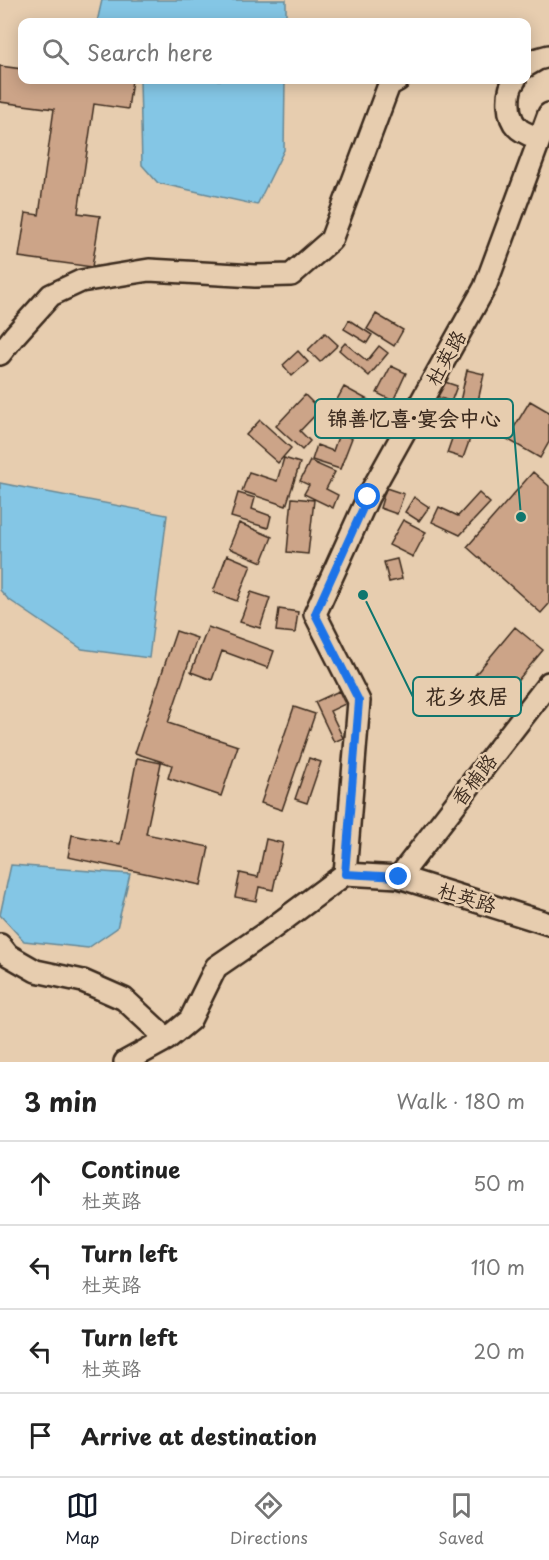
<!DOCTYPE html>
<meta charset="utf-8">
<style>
body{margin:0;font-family:"Playpen Sans","LXGW WenKai TC",sans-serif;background:#f2f2f2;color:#222}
.stop{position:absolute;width:18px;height:18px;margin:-14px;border:4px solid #1a73e8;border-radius:50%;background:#fff}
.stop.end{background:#1a73e8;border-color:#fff;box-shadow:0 2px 6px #0008}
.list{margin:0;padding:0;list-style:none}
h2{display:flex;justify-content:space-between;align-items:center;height:78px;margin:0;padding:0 24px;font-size:26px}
h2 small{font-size:20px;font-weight:400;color:#767676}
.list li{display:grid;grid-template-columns:39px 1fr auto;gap:18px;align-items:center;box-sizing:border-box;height:84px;padding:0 24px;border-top:2px solid #e0e0e0}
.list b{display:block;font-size:22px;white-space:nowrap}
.list p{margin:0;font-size:20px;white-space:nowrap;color:#767676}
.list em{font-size:20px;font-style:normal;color:#767676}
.icon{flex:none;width:33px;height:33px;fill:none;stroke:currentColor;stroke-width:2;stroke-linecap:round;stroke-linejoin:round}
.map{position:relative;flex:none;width:549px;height:1062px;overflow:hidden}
.search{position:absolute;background:#fff;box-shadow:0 3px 15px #0003;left:18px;right:18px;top:18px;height:66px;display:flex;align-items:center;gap:15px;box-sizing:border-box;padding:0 21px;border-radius:12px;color:#767676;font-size:22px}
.sheet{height:414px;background:#fff}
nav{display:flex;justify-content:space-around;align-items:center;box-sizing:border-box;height:84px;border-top:2px solid #e0e0e0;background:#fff;font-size:16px;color:#767676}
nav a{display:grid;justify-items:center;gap:3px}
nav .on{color:#111827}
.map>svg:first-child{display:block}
.water{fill:#84c6e5;stroke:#678895;stroke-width:1.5}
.building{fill:#cca488;stroke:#3b2a1e;stroke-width:1.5}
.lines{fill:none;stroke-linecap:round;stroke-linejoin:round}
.street-casing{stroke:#3b2a1e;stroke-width:26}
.street{stroke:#e7cdaf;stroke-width:21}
.route{stroke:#1a73e8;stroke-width:8}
.labels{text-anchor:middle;stroke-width:5;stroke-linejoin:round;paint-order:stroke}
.street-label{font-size:20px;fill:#3b2a1e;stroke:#e7cdaf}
.leader{fill:none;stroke:#0f766e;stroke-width:2}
.callout-dot{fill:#0f766e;stroke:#e7cdaf;stroke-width:2}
.callout{fill:#e7cdaf;stroke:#0f766e;stroke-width:2}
.callout-label{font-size:21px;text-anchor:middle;font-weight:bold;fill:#3b2a1e}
</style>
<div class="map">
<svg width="549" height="1062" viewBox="0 0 549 1062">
<rect width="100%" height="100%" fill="#e7cdaf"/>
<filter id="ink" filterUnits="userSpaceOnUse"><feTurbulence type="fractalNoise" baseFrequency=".0167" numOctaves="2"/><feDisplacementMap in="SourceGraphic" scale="12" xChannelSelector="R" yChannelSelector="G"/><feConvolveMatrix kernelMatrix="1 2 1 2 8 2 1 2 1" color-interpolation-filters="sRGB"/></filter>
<g filter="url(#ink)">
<!-- water -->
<path class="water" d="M 102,0 L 286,0 L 286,22 L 97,22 Z
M 140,80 L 285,80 L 284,150 L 257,205 L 158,183 L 142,165 Z
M 0,483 L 167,515 L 149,658 L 82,649 L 8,599 L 0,590 Z
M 11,865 L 130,874 L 117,928 L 88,948 L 24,941 L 0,915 Z"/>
<!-- building -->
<path class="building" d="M 0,66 L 22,69 L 22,80 L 132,80 L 128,109 L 94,104 L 78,213 L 100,216 L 92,267 L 19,257 L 26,213 L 39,215 L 54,109 L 0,102 Z
M 376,314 L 403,330 L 394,346 L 367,329 Z
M 349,320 L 372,335 L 367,343 L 344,329 Z
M 325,333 L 338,345 L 320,362 L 308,350 Z
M 345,343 L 367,361 L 379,346 L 388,353 L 369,376 L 339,350 Z
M 298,351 L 308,362 L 292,376 L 283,365 Z
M 391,366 L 406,373 L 393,401 L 377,393 Z
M 467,370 L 484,374 L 476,410 L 459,406 Z
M 442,381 L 457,386 L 451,402 L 436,396 Z
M 344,387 L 381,407 L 367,434 L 329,414 Z
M 305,395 L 320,410 L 300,431 L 310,441 L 302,450 L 276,426 Z
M 530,401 L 549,412 L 549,442 L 540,458 L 507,439 Z
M 260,420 L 291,448 L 278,463 L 246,435 Z
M 455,430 L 471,436 L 463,458 L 447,453 Z
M 339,434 L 352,438 L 340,469 L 312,460 L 317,445 L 333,451 Z
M 284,458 L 300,463 L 286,506 L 242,491 L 249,472 L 277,481 Z
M 310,461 L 335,472 L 326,489 L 338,495 L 333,508 L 304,494 L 309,485 L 300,481 Z
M 533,472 L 549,486 L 549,604 L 541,613 L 467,547 Z
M 386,488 L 404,494 L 397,514 L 380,508 Z
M 238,493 L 255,498 L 252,509 L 271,516 L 268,528 L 231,517 Z
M 479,493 L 490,503 L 460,535 L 432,522 L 439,507 L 458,516 Z
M 414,497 L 429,507 L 419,521 L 405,512 Z
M 292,498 L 314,500 L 308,554 L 287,552 Z
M 403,520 L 426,532 L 413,557 L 389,545 Z
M 239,523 L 272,537 L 262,562 L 229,548 Z
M 227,555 L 251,565 L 237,601 L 213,592 Z
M 397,559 L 402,579 L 389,582 L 384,562 Z
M 251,592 L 270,598 L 260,628 L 240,622 Z
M 279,609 L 298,612 L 295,633 L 276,631 Z
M 208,627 L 274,651 L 268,668 L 222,651 L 212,680 L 191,672 Z
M 515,627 L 543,650 L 494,709 L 466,686 Z
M 176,631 L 197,638 L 168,723 L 238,746 L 221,796 L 168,778 L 172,765 L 135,753 Z
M 339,691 L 345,704 L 330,711 L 343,738 L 334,742 L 315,702 Z
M 294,707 L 315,714 L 282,810 L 261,803 Z
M 137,758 L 161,763 L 146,834 L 209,847 L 201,885 L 68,857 L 72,835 L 120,844 Z
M 309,758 L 321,762 L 307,803 L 295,799 Z
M 266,839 L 283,843 L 273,890 L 259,887 L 256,901 L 235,897 L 240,873 L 258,877 Z"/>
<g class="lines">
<!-- street casing -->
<g class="street-casing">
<path id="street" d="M 526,66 L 538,59 L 549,56
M 515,80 C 506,91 507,117 517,127 C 522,133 533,136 540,139
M 549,114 L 485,287 L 368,497 L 315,614 L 359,701 L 345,874 L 399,877 L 549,924
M 0,354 L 15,335 L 51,295 L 81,281 L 149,270 L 255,276 L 291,275 L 331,240 L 389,85 L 398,80
M 399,877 L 549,683
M 0,945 L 8,955 L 36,971 L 83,981 L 124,999 L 167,1039
M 125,1062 L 167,1039 L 190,1020 L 216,967 L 270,930 L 345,874"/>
</g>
<!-- street -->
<use href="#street" class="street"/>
</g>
</g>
<g class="lines" filter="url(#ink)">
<!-- route -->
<path class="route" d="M 368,497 L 315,614 L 359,701 L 345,874 L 399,877"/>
</g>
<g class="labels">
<!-- street labels -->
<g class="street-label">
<text transform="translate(446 358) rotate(-61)" y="7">杜英路</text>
<text transform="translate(474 780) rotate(-52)" y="7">香楠路</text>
<text transform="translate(467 898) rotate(17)" y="7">杜英路</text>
</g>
</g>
<!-- callouts -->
<path class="leader" d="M521 517L513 419M363 595L413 697"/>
<g class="callout-dot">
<circle cx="521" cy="517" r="6"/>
<circle cx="363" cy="595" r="6"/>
</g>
<g class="callout">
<rect x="315" y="399" width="198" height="39" rx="6"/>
<rect x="413" y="677" width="108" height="39" rx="6"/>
</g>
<g class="callout-label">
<text x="414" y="426">锦善忆喜·宴会中心</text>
<text x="467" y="704">花乡农居</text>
</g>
</svg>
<div class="stop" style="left:368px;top:497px"></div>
<div class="stop end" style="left:399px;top:877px"></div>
<div class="search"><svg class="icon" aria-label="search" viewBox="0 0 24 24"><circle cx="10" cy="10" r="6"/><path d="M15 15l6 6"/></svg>Search here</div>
</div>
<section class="sheet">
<h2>3 min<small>Walk · 180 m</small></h2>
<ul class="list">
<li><svg class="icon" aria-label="ahead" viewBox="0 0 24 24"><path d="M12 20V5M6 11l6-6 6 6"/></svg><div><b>Continue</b><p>杜英路</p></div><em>50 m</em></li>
<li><svg class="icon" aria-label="left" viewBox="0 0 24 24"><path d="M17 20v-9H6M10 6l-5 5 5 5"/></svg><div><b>Turn left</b><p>杜英路</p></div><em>110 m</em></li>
<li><svg class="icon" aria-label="left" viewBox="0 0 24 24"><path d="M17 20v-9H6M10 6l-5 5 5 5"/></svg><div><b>Turn left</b><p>杜英路</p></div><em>20 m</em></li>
<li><svg class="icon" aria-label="arrive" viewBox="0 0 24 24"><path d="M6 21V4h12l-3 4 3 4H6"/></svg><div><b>Arrive at destination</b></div></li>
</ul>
</section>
<nav>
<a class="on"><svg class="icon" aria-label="map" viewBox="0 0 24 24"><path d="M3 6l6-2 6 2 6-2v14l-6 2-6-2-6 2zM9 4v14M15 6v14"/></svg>Map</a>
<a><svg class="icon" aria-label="directions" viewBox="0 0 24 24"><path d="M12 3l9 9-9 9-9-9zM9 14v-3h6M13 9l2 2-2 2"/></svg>Directions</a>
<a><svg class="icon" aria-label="saved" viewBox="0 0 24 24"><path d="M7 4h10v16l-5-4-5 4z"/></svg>Saved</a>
</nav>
